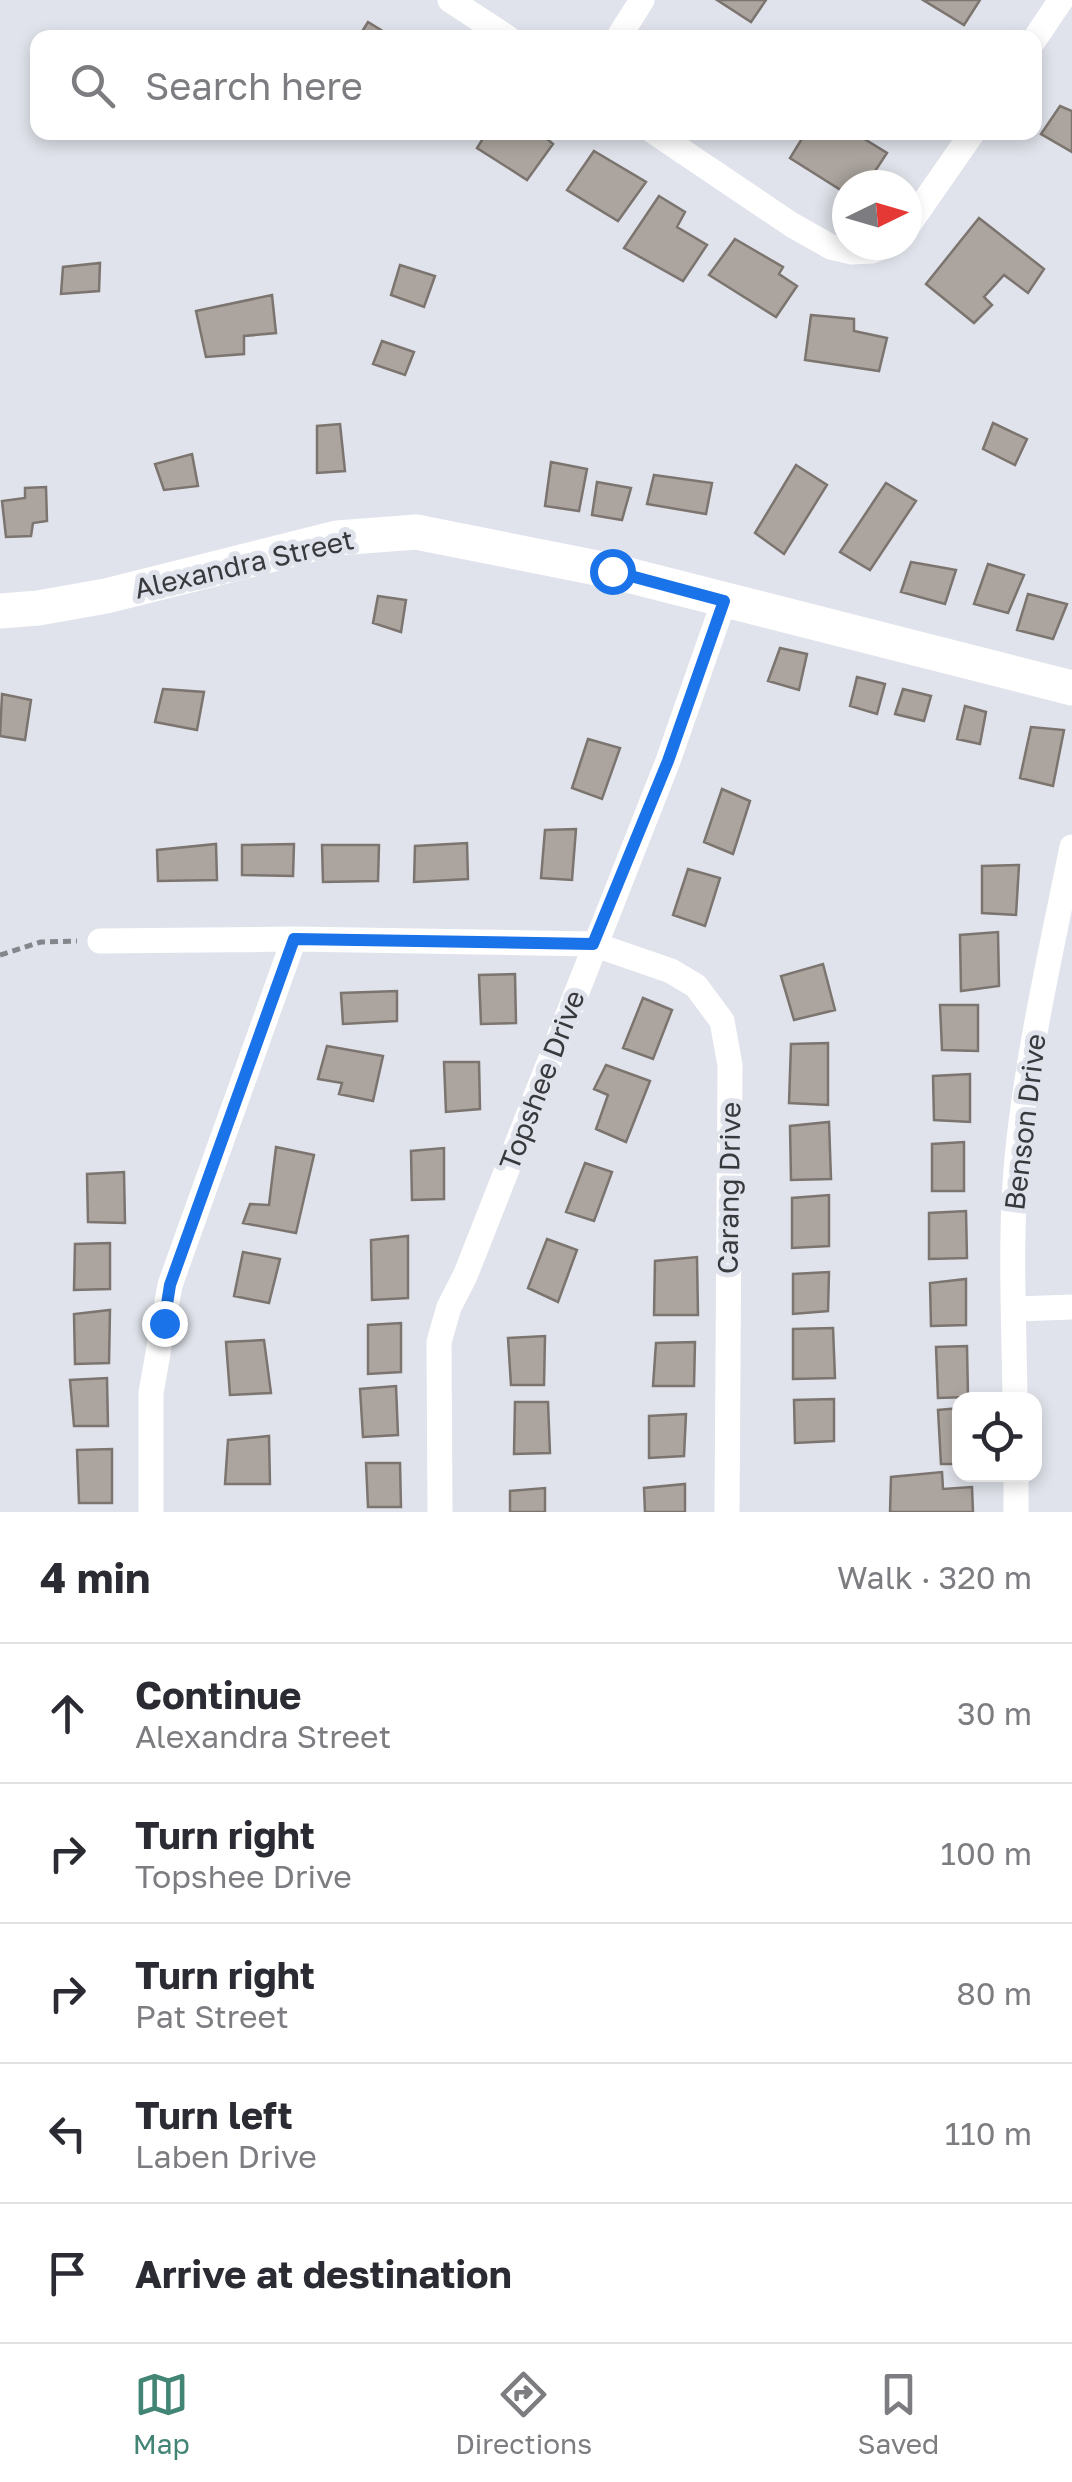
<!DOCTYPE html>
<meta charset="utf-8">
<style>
body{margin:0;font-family:"Golos Text",sans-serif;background:#f2f2f3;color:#2b2b33}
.controls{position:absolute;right:30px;bottom:30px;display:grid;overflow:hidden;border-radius:20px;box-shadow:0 5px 15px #0003}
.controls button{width:90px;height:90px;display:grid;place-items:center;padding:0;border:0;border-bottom:2px solid #e1e1e2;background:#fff;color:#2b2b33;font:50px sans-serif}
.compass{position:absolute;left:832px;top:170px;width:90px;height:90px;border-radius:50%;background:#fff;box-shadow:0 5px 15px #0003;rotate:85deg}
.stop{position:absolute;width:30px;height:30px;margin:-22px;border:8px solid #1a73e8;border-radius:50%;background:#fff}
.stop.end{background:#1a73e8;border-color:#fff;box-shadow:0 2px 10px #0008}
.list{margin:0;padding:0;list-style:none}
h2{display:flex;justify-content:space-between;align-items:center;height:130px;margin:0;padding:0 40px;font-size:42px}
h2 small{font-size:32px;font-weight:400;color:#7c7c81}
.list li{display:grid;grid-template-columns:65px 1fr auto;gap:30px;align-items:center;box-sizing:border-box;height:140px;padding:0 40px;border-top:2px solid #e1e1e2}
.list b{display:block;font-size:38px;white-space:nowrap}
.list p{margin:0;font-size:32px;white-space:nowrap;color:#7c7c81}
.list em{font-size:32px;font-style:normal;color:#7c7c81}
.icon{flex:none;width:55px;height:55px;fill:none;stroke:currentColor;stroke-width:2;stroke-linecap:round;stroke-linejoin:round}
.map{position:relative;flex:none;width:1072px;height:1512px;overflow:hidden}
.search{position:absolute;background:#fff;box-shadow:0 5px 15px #0003;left:30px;right:30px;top:30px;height:110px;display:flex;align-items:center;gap:25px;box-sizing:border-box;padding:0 35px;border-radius:20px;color:#7c7c81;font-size:38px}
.sheet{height:830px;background:#fff}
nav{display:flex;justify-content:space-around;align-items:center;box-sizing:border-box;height:140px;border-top:2px solid #e1e1e2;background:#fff;font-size:28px;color:#7c7c81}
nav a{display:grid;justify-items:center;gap:5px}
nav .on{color:#438575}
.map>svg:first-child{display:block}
.building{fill:#aca59f;stroke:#7b746f;stroke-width:2.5}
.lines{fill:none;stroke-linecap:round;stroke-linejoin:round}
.path{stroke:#84868c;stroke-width:5;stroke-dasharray:8 5;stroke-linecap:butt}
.street{stroke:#fff;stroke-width:25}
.secondary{stroke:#fff;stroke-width:35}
.route{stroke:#1a73e8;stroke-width:12}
.labels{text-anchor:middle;stroke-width:10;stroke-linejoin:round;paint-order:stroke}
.street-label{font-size:28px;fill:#38393d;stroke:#e0e3eb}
</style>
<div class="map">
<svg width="1072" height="1512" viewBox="0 0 1072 1512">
<rect width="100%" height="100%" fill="#e0e3eb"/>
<!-- building -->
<path class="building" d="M 717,0 L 766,0 L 751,22 Z
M 923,0 L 980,0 L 964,25 Z
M 368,22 L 394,38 L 358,38 Z
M 1060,106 L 1072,111 L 1072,152 L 1041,134 Z
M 487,132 L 539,132 L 553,144 L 527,180 L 477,148 Z
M 806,132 L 853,132 L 887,153 L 866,185 L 847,185 L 847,194 L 790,158 Z
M 594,151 L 646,182 L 618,221 L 567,190 Z
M 659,196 L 685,212 L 677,227 L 707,245 L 683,281 L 624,248 Z
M 979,218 L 1044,269 L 1028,293 L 1004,275 L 984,297 L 992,305 L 974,323 L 926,284 Z
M 735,239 L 783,267 L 779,274 L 797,286 L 776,317 L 709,275 Z
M 100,263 L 99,291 L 61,294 L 63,267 Z
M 400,265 L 435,276 L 424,307 L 391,295 Z
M 272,295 L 276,333 L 244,336 L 244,354 L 206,357 L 196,311 Z
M 811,315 L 854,319 L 854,331 L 887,338 L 879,371 L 805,360 Z
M 382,341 L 414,352 L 405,375 L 373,364 Z
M 993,423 L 1027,439 L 1015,465 L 983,449 Z
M 340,424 L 345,471 L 317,473 L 317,426 Z
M 192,454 L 198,486 L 164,490 L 155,464 Z
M 551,462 L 587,469 L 579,511 L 545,506 Z
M 796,465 L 827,485 L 784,554 L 755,533 Z
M 654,475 L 712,483 L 706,514 L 647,504 Z
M 597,482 L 631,488 L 622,520 L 592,515 Z
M 886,483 L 916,501 L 870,570 L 840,552 Z
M 46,487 L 47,521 L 33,523 L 31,536 L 6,537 L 2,501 L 25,498 L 25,488 Z
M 911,562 L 956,570 L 945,604 L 901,592 Z
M 988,564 L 1024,575 L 1008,613 L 974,604 Z
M 1028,594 L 1067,604 L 1053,639 L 1017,630 Z
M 378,596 L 406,600 L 401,632 L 373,623 Z
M 780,648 L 807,654 L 799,690 L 768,681 Z
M 857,677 L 885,684 L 877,714 L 850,706 Z
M 163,689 L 204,692 L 197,730 L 155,722 Z
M 903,689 L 931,696 L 924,721 L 895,714 Z
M 2,694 L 31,700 L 25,740 L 0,736 Z
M 965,706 L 986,712 L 980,744 L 957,739 Z
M 1031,727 L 1064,730 L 1053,786 L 1020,778 Z
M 588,739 L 620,748 L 602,799 L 572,788 Z
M 722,789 L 750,801 L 733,854 L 704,842 Z
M 576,829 L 572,880 L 541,878 L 545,830 Z
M 467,843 L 468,879 L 414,882 L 415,846 Z
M 216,844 L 217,880 L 158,881 L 157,850 Z
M 294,844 L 293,876 L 242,875 L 242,845 Z
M 322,845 L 379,845 L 378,881 L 323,882 Z
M 1019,865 L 1016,915 L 982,913 L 982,866 Z
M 688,869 L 720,878 L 705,926 L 673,915 Z
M 998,932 L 999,986 L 961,991 L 960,935 Z
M 823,964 L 835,1010 L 794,1020 L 781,976 Z
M 515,974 L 516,1023 L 481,1024 L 479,975 Z
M 397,991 L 397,1021 L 343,1024 L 341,993 Z
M 643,998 L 672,1010 L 653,1059 L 623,1048 Z
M 940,1005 L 978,1005 L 978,1051 L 942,1050 Z
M 828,1043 L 828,1105 L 789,1103 L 791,1044 Z
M 327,1046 L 383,1056 L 373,1101 L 339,1094 L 342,1083 L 318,1079 Z
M 444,1062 L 479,1062 L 480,1109 L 446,1112 Z
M 606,1065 L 650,1081 L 626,1142 L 596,1129 L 608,1095 L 594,1089 Z
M 970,1074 L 970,1122 L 934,1120 L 933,1076 Z
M 829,1122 L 831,1179 L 791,1180 L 790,1126 Z
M 964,1142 L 964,1191 L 932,1191 L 932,1144 Z
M 276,1147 L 314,1155 L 296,1233 L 243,1223 L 250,1204 L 269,1205 Z
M 444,1148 L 444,1199 L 412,1200 L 411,1151 Z
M 585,1163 L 612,1172 L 594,1221 L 566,1212 Z
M 124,1172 L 125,1223 L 88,1222 L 87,1174 Z
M 829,1195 L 829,1246 L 792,1248 L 792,1198 Z
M 966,1211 L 967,1258 L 929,1259 L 929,1213 Z
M 408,1236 L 408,1298 L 372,1300 L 371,1240 Z
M 547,1239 L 577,1250 L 558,1302 L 528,1288 Z
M 110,1243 L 110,1289 L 74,1290 L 75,1244 Z
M 243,1252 L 280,1259 L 269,1303 L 234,1296 Z
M 697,1257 L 698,1315 L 654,1315 L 655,1261 Z
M 829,1272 L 828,1311 L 793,1314 L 793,1274 Z
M 966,1279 L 966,1325 L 931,1326 L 930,1283 Z
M 110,1310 L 109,1363 L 75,1364 L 74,1314 Z
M 401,1323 L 401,1372 L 368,1374 L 368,1325 Z
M 833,1328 L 835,1378 L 793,1379 L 793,1329 Z
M 545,1336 L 544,1385 L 511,1385 L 508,1338 Z
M 264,1340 L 271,1393 L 230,1395 L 226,1342 Z
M 695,1342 L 694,1386 L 653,1386 L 656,1343 Z
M 967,1346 L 968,1397 L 938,1398 L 936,1347 Z
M 107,1378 L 108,1426 L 74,1426 L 70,1380 Z
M 396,1386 L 398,1435 L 363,1437 L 360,1389 Z
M 834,1399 L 834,1441 L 795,1443 L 794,1400 Z
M 515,1402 L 548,1402 L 550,1453 L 514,1454 Z
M 960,1408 L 960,1464 L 941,1464 L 938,1410 Z
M 686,1414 L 684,1456 L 649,1458 L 649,1416 Z
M 269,1436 L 270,1484 L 225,1484 L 228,1440 Z
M 112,1449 L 112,1503 L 79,1503 L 77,1450 Z
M 366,1463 L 400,1463 L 401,1507 L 368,1507 Z
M 942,1472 L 943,1489 L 972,1487 L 973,1512 L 890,1512 L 891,1477 Z
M 685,1484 L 685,1512 L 645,1512 L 644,1488 Z
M 545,1488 L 545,1512 L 510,1512 L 510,1491 Z"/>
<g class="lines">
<!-- path -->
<path class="path" d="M 0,955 L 41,942 L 77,941"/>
<!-- street -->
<path class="street" d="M 450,0 L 508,38
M 618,38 L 642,0
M 1034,40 L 1061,0
M 654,132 L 792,225 L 831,247 L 852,252 L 872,251 L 886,245
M 907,227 L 973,132
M 100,941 L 294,939 L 593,944 L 671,971 L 696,986 L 722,1021 L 730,1065 L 727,1512
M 1014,1309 L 1072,1307
M 1015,1400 C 1014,1316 1009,1231 1018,1148 C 1029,1046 1052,947 1072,847
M 1016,1474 L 1016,1512
M 151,1512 L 151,1393 L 170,1285 L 294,939
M 440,1512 L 439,1342 L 449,1307 L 465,1276 L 668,761 L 724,601"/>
<!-- secondary -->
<path class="secondary" d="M 0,611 L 38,608 L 106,596 L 337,538 L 416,532 L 612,571 L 1072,688"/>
</g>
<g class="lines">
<!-- route -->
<path class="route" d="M 164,1323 L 170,1285 L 294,939 L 593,944 L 668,761 L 724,601 L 612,571"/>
</g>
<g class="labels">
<!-- street labels -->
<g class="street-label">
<text transform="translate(244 564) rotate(-13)" y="10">Alexandra Street</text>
<text transform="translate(542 1080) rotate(-69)" y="10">Topshee Drive</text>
<text transform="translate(1025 1122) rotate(-83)" y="10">Benson Drive</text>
<text transform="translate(729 1188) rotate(-89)" y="10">Carang Drive</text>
</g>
</g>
</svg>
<div class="controls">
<button><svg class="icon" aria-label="locate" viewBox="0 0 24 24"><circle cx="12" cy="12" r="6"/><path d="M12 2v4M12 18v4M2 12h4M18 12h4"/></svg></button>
</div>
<svg class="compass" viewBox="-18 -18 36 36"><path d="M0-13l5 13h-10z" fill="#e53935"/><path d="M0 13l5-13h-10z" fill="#7c7c81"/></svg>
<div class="stop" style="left:612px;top:571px"></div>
<div class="stop end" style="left:164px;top:1323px"></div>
<div class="search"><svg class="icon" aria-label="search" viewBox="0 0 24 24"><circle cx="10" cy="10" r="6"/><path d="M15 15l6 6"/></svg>Search here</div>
</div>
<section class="sheet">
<h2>4 min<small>Walk · 320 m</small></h2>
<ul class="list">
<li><svg class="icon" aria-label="ahead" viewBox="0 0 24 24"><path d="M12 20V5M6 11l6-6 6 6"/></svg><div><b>Continue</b><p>Alexandra Street</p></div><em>30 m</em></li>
<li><svg class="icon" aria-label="right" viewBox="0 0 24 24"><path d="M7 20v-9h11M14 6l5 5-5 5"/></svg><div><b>Turn right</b><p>Topshee Drive</p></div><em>100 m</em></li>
<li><svg class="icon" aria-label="right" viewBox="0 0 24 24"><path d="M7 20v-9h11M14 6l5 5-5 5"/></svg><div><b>Turn right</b><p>Pat Street</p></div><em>80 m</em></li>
<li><svg class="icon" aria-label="left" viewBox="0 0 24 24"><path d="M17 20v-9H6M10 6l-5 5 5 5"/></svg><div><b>Turn left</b><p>Laben Drive</p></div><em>110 m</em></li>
<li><svg class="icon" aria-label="arrive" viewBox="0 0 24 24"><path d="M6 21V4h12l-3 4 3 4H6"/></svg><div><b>Arrive at destination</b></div></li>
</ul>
</section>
<nav>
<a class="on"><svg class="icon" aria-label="map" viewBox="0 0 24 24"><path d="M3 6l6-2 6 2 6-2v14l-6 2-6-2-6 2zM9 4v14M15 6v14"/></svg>Map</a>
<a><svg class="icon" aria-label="directions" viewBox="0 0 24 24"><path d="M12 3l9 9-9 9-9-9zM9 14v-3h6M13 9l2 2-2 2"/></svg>Directions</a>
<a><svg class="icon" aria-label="saved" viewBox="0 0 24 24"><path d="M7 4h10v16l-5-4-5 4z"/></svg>Saved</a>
</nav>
